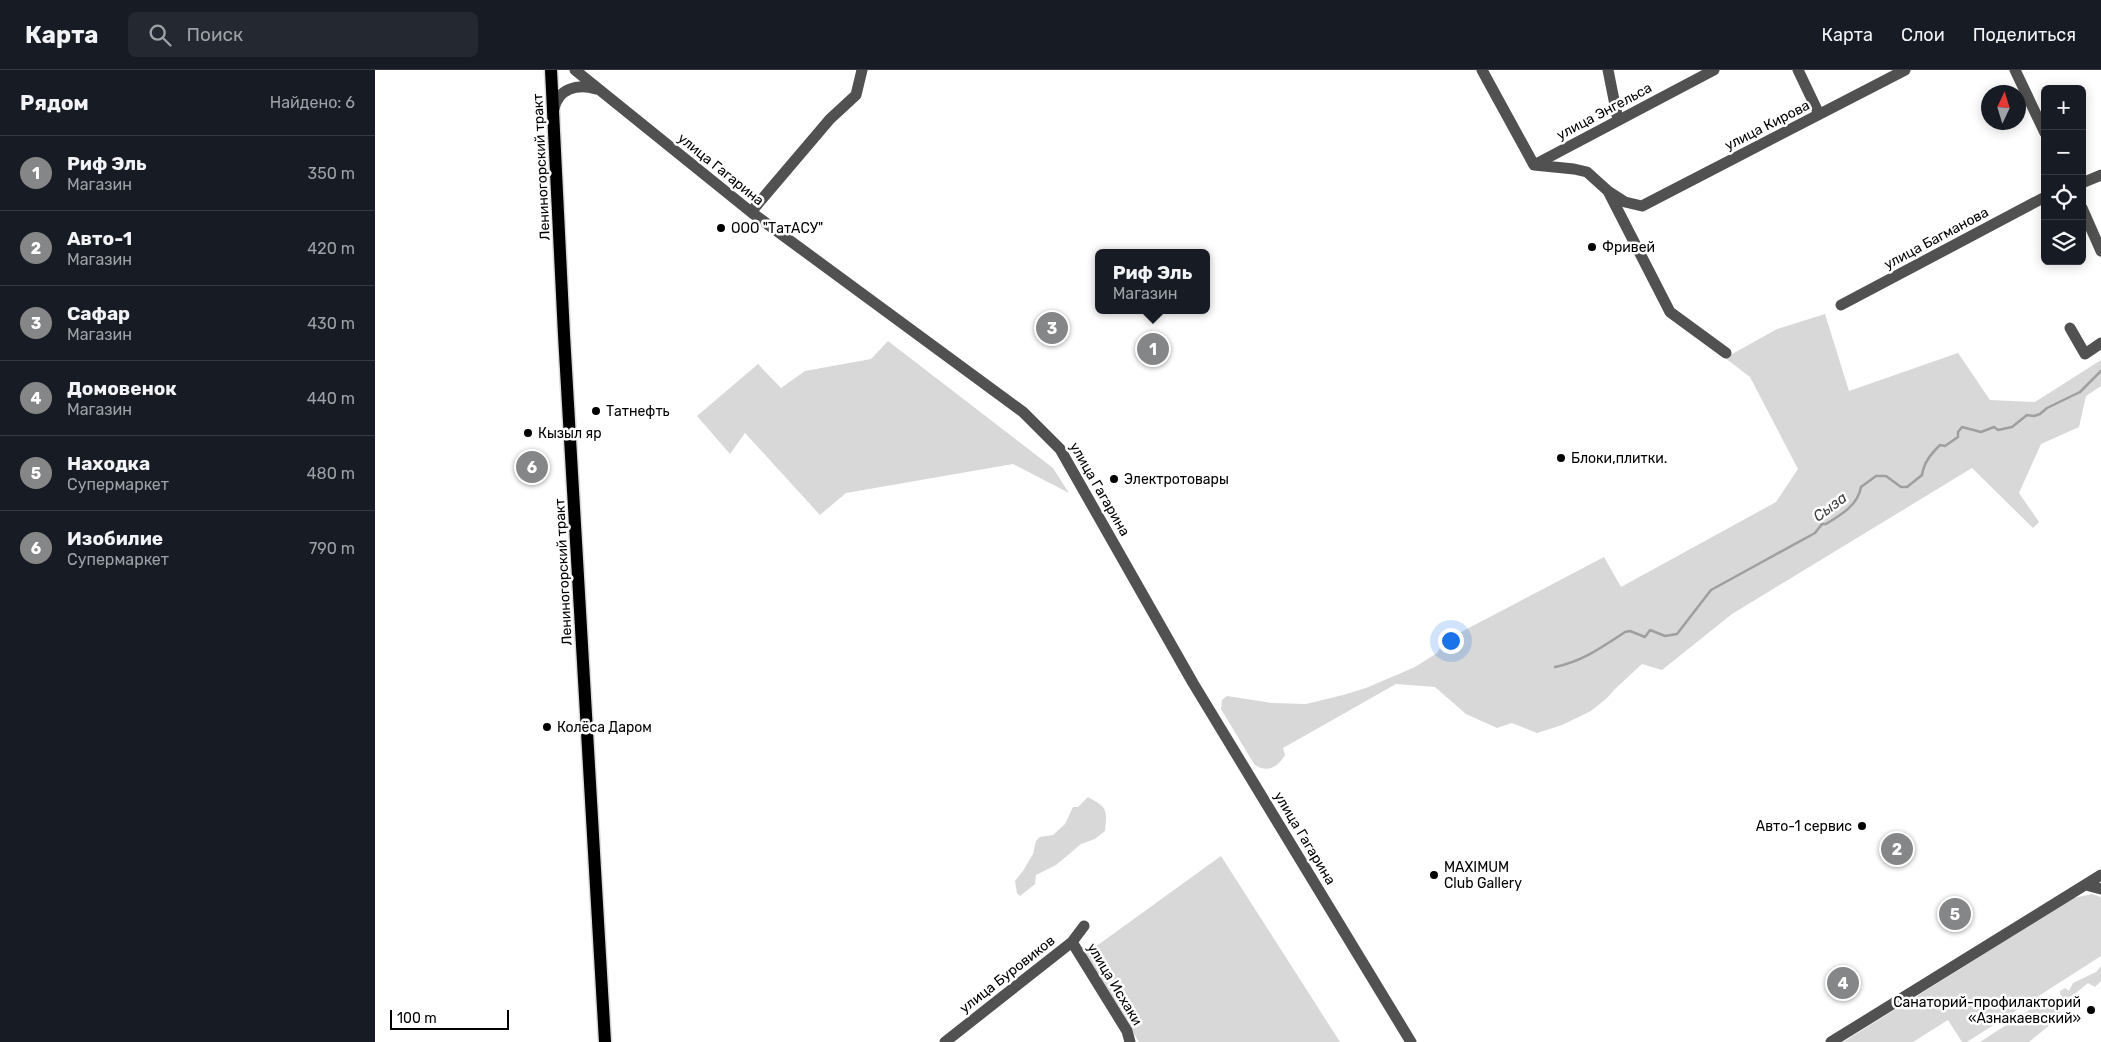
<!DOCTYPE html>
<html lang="ru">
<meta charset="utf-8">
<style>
body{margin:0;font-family:Rubik,sans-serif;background:#242831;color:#f1f3f6}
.controls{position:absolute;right:15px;top:15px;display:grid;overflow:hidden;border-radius:8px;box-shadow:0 2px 12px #0003}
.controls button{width:45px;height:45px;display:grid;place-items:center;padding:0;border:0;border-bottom:1px solid #363941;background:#171b24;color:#f1f3f6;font:25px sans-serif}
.compass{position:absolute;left:1606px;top:15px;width:45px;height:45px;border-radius:50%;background:#171b24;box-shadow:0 2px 12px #0003;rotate:4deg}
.scale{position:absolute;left:15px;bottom:12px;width:119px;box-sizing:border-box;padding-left:5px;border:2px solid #000;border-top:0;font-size:14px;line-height:18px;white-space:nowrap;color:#000;-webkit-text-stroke:4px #fff;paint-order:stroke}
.you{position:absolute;left:1075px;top:570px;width:18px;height:18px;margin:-12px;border:4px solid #fff;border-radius:50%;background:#1a73e8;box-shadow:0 0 0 8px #1a73e833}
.badge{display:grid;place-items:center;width:32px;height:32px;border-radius:50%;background:#858687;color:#fff;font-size:16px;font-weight:700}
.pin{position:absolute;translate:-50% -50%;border:2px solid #fff;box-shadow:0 1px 5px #0006}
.popup{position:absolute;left:720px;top:179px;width:115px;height:65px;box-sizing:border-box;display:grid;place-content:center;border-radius:8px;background:#171b24;filter:drop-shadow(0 1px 4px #0005);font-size:16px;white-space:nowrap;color:#9ea1a6}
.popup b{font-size:19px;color:#f1f3f6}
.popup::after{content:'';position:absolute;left:50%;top:100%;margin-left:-10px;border:10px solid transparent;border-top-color:#171b24}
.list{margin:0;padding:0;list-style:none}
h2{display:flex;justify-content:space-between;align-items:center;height:65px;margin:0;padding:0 20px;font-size:21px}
h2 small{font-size:16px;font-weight:400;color:#9ea1a6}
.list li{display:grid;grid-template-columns:32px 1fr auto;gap:15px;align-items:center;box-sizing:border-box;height:75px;padding:0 20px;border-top:1px solid #363941}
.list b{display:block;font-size:19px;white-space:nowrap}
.list p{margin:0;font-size:16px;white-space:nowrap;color:#9ea1a6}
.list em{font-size:16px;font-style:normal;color:#9ea1a6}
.icon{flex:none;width:28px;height:28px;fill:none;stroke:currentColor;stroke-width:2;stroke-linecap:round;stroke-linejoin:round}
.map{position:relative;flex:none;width:1726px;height:972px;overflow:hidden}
header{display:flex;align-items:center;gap:30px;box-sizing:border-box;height:70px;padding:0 25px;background:#171b24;border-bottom:1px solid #363941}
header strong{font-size:24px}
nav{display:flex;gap:28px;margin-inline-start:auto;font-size:18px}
.search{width:350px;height:45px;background:#242831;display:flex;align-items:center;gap:12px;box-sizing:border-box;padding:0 18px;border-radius:8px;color:#9ea1a6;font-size:19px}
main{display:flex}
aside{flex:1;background:#171b24}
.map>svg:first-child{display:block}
.green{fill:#d8d8d8}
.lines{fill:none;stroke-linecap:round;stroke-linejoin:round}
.stream{stroke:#9f9f9f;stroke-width:2.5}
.major-casing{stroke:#dbdbdb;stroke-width:15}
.minor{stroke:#515151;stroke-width:11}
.major{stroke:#000;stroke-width:12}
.poi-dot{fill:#000;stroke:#fff;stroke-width:2}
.labels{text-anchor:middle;stroke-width:5;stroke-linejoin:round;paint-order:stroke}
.street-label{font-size:14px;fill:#000;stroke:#fff}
.poi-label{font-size:14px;fill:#000;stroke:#fff;text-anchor:start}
.water-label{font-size:15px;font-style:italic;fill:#404040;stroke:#fff}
</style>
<header>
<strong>Карта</strong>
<div class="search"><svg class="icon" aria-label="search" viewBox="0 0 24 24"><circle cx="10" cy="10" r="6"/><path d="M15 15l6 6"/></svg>Поиск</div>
<nav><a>Карта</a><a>Слои</a><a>Поделиться</a></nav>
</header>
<main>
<aside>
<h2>Рядом<small>Найдено: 6</small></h2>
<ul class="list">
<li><span class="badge">1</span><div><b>Риф Эль</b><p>Магазин</p></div><em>350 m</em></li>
<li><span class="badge">2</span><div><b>Авто-1</b><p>Магазин</p></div><em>420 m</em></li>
<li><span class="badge">3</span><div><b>Сафар</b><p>Магазин</p></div><em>430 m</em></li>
<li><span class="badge">4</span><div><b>Домовенок</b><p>Магазин</p></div><em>440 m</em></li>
<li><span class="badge">5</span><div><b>Находка</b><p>Супермаркет</p></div><em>480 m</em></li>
<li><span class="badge">6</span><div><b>Изобилие</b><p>Супермаркет</p></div><em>790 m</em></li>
</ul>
</aside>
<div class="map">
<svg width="1726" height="972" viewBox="0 0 1726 972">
<rect width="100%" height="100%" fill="#fff"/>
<!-- green -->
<path class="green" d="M 1450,244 L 1474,321 L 1583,283 L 1615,330 L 1660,332 L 1726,290 L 1726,316 L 1711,326 L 1704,357 L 1666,374 L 1644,423 L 1664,452 L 1658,458 L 1597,398 L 1357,544 L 1287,600 L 1267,594 L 1241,618 L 1232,628 L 1216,641 L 1187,655 L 1162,663 L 1137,653 L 1122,658 L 1091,644 L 1060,617 L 1021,614 L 908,678 L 910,685 C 903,697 892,704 879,694 L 846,639 L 847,630 L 852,626 L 897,633 L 931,634 L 968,625 L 991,618 L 1040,597 L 1062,583 L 1069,571 L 1229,487 L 1246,517 L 1401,432 L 1423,399 L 1375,307 L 1350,288 L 1402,259 Z
M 513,271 L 678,398 L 694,423 L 638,394 L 471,423 L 445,445 L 370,363 L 355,384 L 322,346 L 383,294 L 406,318 L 430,301 L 496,289 Z
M 713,727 C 733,738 732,739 730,761 L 720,769 L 706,774 L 681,795 L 661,805 L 660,814 L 645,826 L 642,823 L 640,811 L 648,801 L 658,784 L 661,771 L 665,767 L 678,765 L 690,754 L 698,737 L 703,737 Z
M 846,786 L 965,972 L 764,972 L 709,885 Z
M 1717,824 L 1726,827 L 1726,886 L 1592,972 L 1587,972 L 1573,950 L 1538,972 L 1468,972 L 1699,828 Z
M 1726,896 L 1726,911 L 1720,917 L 1713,913 L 1691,931 L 1685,924 L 1685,921 L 1690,918 L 1694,921 L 1698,913 L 1721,902 Z
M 1676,926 L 1687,945 L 1654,972 L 1605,972 Z"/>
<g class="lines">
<!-- stream -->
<path class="stream" d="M 1180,597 C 1208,591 1227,577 1250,562 L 1255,561 L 1270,567 L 1275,560 L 1290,566 L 1302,564 L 1336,520 L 1440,463 L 1447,454 L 1451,454 C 1466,445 1483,435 1486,417 L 1501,406 L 1511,406 L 1526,417 L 1532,417 L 1547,405 C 1549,392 1556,384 1565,375 L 1570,376 L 1583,367 L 1583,362 L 1587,357 L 1606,362 L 1619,357 L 1623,360 L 1637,357 L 1652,345 L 1659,346 L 1665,344 L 1672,338 L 1705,322 L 1726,301"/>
<!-- major casing -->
<g class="major-casing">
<path id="major" d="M 176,0 L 189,265 L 230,972"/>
</g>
<!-- minor -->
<path class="minor" d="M 200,0 L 376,142 L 648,342 L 685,379 L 818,613 L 1036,972
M 1107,0 L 1159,95 L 1199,99 L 1212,102 L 1233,121 L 1250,132 L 1267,136 L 1530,0
M 1233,0 L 1243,50
M 1423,0 L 1444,44
M 1640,0 L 1670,63
M 179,39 C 183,19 202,13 221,19
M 1159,95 L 1339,0
M 1707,113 L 1726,105
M 1233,121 L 1295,242 L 1351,283
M 1707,138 L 1726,181
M 376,142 L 455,49 L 481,25 L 487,0
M 1466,235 L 1670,127
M 1695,258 L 1710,284 L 1726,273
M 1711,815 L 1726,819
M 697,872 L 752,961 L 755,972
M 570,972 L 697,872 L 709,856
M 1456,972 L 1726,805"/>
<!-- major -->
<use href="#major" class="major"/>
</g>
<!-- markers -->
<g class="poi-dot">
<circle cx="346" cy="158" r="5"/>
<circle cx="1217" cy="177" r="5"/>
<circle cx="221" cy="341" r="5"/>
<circle cx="153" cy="363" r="5"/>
<circle cx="1186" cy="388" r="5"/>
<circle cx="739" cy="409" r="5"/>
<circle cx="172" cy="657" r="5"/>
<circle cx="1487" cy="756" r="5"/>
<circle cx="1059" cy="805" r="5"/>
<circle cx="1716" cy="940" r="5"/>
</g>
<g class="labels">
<!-- street labels -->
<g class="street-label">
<text transform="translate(1229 41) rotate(-28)" y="5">улица Энгельса</text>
<text transform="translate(1392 55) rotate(-27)" y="5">улица Кирова</text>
<text transform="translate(166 97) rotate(-93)" y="5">Лениногорский тракт</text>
<text transform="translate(346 99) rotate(39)" y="5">улица Гагарина</text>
<text transform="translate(1561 168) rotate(-28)" y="5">улица Багманова</text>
<text transform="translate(725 419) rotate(60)" y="5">улица Гагарина</text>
<text transform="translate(188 502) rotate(-93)" y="5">Лениногорский тракт</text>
<text transform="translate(930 768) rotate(59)" y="5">улица Гагарина</text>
<text transform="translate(632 904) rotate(-38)" y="5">улица Буровиков</text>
<text transform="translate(740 914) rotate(59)" y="5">улица Исхаки</text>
</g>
<!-- poi labels -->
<g class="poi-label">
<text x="356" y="163">ООО "ТатАСУ"</text>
<text x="1227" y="182">Фривей</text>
<text x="231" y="346">Татнефть</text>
<text x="163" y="368">Кызыл яр</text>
<text x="1196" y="393">Блоки,плитки.</text>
<text x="749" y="414">Электротовары</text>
<text x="182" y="662">Колёса Даром</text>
<text x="1477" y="761" text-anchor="end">Авто-1 сервис</text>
<text x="1069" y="802">MAXIMUM<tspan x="1069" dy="16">Club Gallery</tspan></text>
<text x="1706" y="937" text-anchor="end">Санаторий-профилакторий<tspan x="1706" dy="16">«Азнакаевский»</tspan></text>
</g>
<!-- water labels -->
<g class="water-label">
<text transform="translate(1455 437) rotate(-37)" y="5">Сыза</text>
</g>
</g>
</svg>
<div class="controls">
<button>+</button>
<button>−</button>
<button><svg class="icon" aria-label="locate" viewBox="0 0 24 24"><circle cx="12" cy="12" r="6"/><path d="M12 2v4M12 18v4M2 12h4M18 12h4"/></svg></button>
<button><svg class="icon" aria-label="layers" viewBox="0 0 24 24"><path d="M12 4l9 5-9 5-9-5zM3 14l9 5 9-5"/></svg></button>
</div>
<svg class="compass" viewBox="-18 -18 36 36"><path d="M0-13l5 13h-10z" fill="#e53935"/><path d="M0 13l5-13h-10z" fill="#9ea1a6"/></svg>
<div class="scale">100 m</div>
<div class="you"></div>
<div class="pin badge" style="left:778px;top:279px">1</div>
<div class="popup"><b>Риф Эль</b>Магазин</div>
<div class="pin badge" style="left:1522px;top:779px">2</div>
<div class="pin badge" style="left:677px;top:258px">3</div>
<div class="pin badge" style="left:1468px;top:913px">4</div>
<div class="pin badge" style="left:1580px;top:844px">5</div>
<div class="pin badge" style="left:157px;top:397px">6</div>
</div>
</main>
